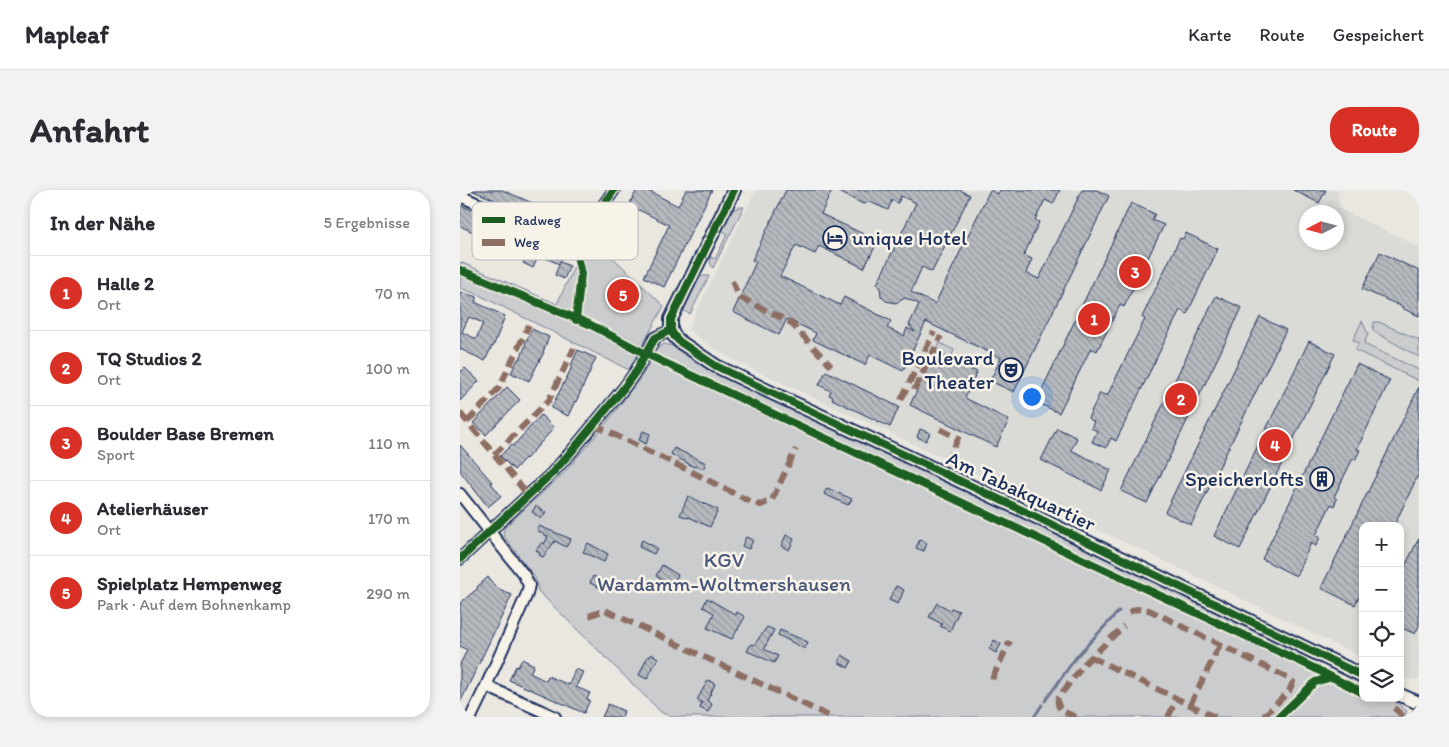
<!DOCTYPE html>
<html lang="de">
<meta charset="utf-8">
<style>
body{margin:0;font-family:Itim,sans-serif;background:#f2f2f3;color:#2b2b33}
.controls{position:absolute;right:15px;bottom:15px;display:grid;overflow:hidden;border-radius:10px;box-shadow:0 2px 8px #0003}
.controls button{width:45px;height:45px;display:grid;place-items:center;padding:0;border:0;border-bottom:1px solid #e1e1e2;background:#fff;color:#2b2b33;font:25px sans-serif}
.compass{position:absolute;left:839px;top:15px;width:45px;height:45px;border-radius:50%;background:#fff;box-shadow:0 2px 8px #0003;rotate:264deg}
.you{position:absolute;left:571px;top:206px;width:18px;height:18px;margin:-12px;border:4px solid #fff;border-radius:50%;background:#1a73e8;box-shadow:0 0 0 8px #1a73e833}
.badge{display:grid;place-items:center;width:32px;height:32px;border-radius:50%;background:#d93025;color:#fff;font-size:16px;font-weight:700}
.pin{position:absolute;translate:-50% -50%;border:2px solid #fff;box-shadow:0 1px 5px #0006}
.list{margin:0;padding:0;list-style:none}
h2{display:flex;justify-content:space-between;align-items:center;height:65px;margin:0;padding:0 20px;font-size:21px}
h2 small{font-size:16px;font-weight:400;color:#7c7c81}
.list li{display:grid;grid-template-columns:32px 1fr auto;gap:15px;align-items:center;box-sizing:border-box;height:75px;padding:0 20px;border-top:1px solid #e1e1e2}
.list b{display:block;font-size:19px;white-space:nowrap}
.list p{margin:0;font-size:16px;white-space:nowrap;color:#7c7c81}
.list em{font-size:16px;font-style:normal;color:#7c7c81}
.icon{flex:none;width:28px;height:28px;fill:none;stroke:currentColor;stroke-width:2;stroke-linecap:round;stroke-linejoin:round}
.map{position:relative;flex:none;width:959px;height:527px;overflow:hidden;border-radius:20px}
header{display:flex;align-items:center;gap:30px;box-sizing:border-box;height:70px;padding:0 25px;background:#fff;border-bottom:1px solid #e1e1e2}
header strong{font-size:24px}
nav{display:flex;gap:28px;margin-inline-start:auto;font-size:18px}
.intro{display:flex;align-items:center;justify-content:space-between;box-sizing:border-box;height:120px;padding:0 30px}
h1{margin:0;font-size:35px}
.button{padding:12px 22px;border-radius:20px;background:#d93025;color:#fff;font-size:18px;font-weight:700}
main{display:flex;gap:30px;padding:0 30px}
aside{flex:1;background:#fff;border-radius:20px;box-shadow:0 2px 8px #0003}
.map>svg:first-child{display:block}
.built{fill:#dadad6;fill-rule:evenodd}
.green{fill:#cbcccd;stroke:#737e96}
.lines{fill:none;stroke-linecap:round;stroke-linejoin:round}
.stream{stroke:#6d7892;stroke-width:3}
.building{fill:url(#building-back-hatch);stroke:#1b2f5e;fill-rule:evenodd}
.minor-casing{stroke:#1b2f5e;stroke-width:14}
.tertiary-casing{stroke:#1b2f5e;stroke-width:16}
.minor{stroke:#f7f3e8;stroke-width:10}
.tertiary{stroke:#f7f3e8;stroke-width:12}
.quiet{stroke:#8d6e63;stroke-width:6;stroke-dasharray:12 6;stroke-linecap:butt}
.cycleway-casing{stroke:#f7f3e8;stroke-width:11}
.cycleway{stroke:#1b5e20;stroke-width:8}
.labels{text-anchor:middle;stroke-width:5;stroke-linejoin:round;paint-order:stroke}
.poi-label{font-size:21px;fill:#1b2f5e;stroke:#f7f3e8;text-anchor:end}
.street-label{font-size:21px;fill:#1b2f5e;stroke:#f7f3e8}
.park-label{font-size:21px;fill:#47567a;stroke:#f7f3e8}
.key{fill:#f7f3e8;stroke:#b5b8bf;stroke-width:1}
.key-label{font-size:14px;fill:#1b2f5e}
</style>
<header>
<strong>Mapleaf</strong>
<nav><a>Karte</a><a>Route</a><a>Gespeichert</a></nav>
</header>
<div class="intro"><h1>Anfahrt</h1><a class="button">Route</a></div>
<main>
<aside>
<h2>In der Nähe<small>5 Ergebnisse</small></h2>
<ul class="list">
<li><span class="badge">1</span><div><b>Halle 2</b><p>Ort</p></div><em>70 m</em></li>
<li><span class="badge">2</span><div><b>TQ Studios 2</b><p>Ort</p></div><em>100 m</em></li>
<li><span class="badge">3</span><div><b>Boulder Base Bremen</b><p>Sport</p></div><em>110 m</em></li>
<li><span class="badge">4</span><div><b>Atelierhäuser</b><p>Ort</p></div><em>170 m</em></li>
<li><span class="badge">5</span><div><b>Spielplatz Hempenweg</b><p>Park · Auf dem Bohnenkamp</p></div><em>290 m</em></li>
</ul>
</aside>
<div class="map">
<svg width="959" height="527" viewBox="0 0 959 527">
<defs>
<pattern id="building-back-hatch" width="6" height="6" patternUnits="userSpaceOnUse" patternTransform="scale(1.25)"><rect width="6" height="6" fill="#b6babf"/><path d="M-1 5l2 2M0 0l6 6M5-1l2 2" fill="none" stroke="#93989e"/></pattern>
</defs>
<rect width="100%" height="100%" fill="#eae7e0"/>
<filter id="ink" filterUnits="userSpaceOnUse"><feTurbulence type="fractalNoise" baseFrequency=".02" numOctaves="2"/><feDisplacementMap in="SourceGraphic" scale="10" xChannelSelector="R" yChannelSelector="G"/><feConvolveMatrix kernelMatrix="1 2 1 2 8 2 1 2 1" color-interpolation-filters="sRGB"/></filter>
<g filter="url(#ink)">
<!-- built -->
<path class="built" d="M 296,0 L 879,0 L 878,2 L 880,19 L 959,57 L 959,489 L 948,490 L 940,488 L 940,336 L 903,336 L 903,468 L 709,373 L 275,171 L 244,152 L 228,139 ZM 846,22 L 876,22 L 876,52 L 846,52 Z"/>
<!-- green -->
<path class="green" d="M 279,17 L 284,17 L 253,78 L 250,73 L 250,66 L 255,69 L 267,44 L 262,40 L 270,21 Z
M 128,50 L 148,63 L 204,116 L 169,180 L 19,105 L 0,98 L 0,72 L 97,114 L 118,68 Z
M 243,86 L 249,86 L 230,124 L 222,120 L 236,91 Z
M 902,131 L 908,144 L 904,154 L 959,180 L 959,191 L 895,160 L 899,153 L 893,150 Z
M 914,132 L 919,132 L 959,150 L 959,167 L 913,141 Z
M 480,153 L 494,160 L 490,169 L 475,162 Z
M 204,154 L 213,156 L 238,170 L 888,483 L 903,491 L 903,508 L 931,508 L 947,521 L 944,527 L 921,527 L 918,526 L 917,527 L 211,527 L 201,522 L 78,401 L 76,389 L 44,346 L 43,342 L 45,337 L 103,284 L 148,231 L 183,184 L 197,159 Z"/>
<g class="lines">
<!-- stream -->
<path class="stream" d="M 585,511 L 617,466 L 659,421
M 574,527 L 582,515"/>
</g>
<!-- building -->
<path class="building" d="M 11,0 L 42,0 L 89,20 L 89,18 L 116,31 L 111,42 Z
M 177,0 L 187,0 L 218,16 L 226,0 L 252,0 L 204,97 L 184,87 L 209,35 L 169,15 Z
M 326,0 L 372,0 L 361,24 L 418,51 L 404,78 L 359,56 L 355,64 L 336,55 L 320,86 L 380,115 L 384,107 L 431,131 L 427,138 L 444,146 L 447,138 L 455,142 L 449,135 L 459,114 L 445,108 L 436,113 L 426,111 L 421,106 L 420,96 L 417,94 L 456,13 L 441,6 L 438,13 L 432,10 L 428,20 L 410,12 L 403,14 L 375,0 L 500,0 L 510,5 L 472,82 L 462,77 L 451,102 L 475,114 L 530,0 L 538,4 L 540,0 L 600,0 L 593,14 L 585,10 L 575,30 L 579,32 L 564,65 L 572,69 L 566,83 L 579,89 L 622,0 L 637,0 L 649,6 L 554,202 L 530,191 L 541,168 L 466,132 L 443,181 L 410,165 L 405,175 L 353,150 L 356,143 L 327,129 L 319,145 L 273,122 L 296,72 L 292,70 Z
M 833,0 L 866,0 L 859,13 Z
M 671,13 L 695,24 L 692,30 L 704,35 L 664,117 L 660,115 L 637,161 L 631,158 L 599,223 L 576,212 Z
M 0,15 L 105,61 L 99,74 L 79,65 L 73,78 L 63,73 L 64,71 L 52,65 L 56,58 L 27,45 L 26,48 L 0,36 Z
M 726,43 L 758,59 L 727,124 L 720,120 L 656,251 L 651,248 L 646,258 L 632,252 L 637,241 L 631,238 L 634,232 L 628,228 L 640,203 L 647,206 L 685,129 L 682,127 L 720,48 L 723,49 Z
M 920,62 L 959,81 L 959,126 L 942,118 L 943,117 L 902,99 Z
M 100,72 L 110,76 L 104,89 L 95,85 Z
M 0,102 L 17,107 L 15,112 L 45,126 L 33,157 L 32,156 L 25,171 L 0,159 ZM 9,127 L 23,133 L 16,149 L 2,142 Z
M 756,106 L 782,118 L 687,313 L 661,301 Z
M 800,127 L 826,140 L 731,335 L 705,322 Z
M 72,139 L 89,147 L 83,162 L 84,162 L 69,191 L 51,183 L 58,169 L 60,169 L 63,162 L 66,154 L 65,153 Z
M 849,151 L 875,164 L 780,359 L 754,346 Z
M 118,160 L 136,168 L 116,212 L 115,211 L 108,226 L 91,218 L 109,183 L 112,176 L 111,175 Z
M 475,162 L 517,182 L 505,208 L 549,230 L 536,257 L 450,215 Z
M 897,174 L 930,190 L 897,259 L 900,260 L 895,270 L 893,268 L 874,307 L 877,309 L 874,316 L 871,314 L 856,345 L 860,347 L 856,356 L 851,353 L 836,386 L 802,369 Z
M 5,178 L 19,191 L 0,211 L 0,181 L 2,181 Z
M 366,181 L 439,217 L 430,237 L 372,209 L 373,207 L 369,205 L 371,201 L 359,195 Z
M 47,197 L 60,210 L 26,245 L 13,233 Z
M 959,197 L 959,283 L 934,336 L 903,336 L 903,399 L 895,415 L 861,398 Z
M 81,225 L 94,238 L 66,269 L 65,268 L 54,280 L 40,266 L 51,255 L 53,256 Z
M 597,238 L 617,248 L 611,260 L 651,280 L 641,300 L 581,270 Z
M 460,239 L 470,243 L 466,251 L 457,247 Z
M 183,241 L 190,244 L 186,254 L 179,250 Z
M 0,255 L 32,292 L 31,293 L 41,306 L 28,317 L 0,281 Z
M 214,258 L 246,273 L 243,279 L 235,276 L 234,277 L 211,264 Z
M 367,298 L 392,309 L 388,315 L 364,304 Z
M 228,306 L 258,320 L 250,337 L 229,327 L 229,328 L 220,325 Z
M 76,316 L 86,323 L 81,329 L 72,322 Z
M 79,336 L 111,349 L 106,357 L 95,351 L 83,367 L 79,365 L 80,363 L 76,360 L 82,352 L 84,354 L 88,347 L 77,340 Z
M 326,345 L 334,349 L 329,360 L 321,356 Z
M 286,347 L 293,350 L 289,359 L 282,356 Z
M 959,348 L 959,436 L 955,444 L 940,437 L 940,386 Z
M 460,349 L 467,353 L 464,361 L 456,358 Z
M 182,350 L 197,358 L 194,364 L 179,357 Z
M 128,353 L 148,364 L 144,372 L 123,362 Z
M 202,375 L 218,385 L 212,396 L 196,386 Z
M 133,386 L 152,395 L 149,402 L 130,393 Z
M 28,387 L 34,395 L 42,401 L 52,405 L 0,513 L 0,474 L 7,460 L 0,456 L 0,413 L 18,398 L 17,397 Z
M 436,396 L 444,400 L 438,414 L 429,410 Z
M 247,408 L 276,425 L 277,422 L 285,427 L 272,449 L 247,438 L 254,423 L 243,417 Z
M 477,413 L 490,420 L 491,418 L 499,421 L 490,441 L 480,436 L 482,434 L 469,427 Z
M 307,437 L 314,440 L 304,459 L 318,466 L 314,473 L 287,461 L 291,454 L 294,455 Z
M 320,440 L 348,452 L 345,459 L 318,445 Z
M 534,450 L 541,454 L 536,463 L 529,459 Z
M 191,464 L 198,468 L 187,489 L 179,485 L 188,466 L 190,467 Z
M 382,465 L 392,471 L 388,478 L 378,472 Z
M 62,469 L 74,475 L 70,483 L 86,491 L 88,486 L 109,495 L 115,479 L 123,482 L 116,497 L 130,503 L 127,509 L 130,510 L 124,523 L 49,490 L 56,476 L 58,477 Z
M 248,490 L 255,494 L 247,511 L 252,514 L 248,522 L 240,518 L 242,513 L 237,510 Z
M 148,514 L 164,521 L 162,527 L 142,527 Z"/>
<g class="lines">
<!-- minor casing -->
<g class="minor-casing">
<path id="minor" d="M 0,6 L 115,56 L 154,0
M 0,304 L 64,385 L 69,395 L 67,404 L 26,496 L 11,527
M 0,369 L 92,283 L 112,261 L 163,199 L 176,181 L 195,148 L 211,140
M 26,496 L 95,527"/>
</g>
<!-- tertiary casing -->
<g class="tertiary-casing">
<path id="tertiary" d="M 274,0 L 211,129 L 211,140 L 214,146 L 220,152 L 256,176 L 310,202 L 564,321 L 903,486
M 940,505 L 959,513"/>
</g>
<!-- minor -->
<use href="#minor" class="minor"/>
<!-- tertiary -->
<use href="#tertiary" class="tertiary"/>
<!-- quiet -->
<path class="quiet" d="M 272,91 L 279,107 L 330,132 L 371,176
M 454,200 L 481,146
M 441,210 L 474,142
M 0,223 L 68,305
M 7,232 L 39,198 L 69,135
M 134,235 L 234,283 L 293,313 L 301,315 L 312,310 L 336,259
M 480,239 L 498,248 L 483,283
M 34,265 L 89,210 L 114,158
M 669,422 L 677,419 L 689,420 L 824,486 L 833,492 L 829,501 L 803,527
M 129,426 L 145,420 L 371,527
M 631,467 L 755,527
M 532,489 L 550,451
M 730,515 L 760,455
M 934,518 L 944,527
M 616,527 C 605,522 596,521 598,508 L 625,473 L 664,436
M 708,527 L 717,509
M 953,527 L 959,515"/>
<!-- cycleway casing -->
<g class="cycleway-casing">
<path id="cycleway" d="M 274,0 L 211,129 L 211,140 L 214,146 L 220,152 L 256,176 L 310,202 L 564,321 L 903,486
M 0,80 L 129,134 L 186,164 L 854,478 L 903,503
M 116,130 L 121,84 L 115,56 L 154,0
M 0,369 L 92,283 L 112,261 L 163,199 L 176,181 L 195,148 L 211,140
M 819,527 L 855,492 L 872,487"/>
</g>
<!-- cycleway -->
<use href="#cycleway" class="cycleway"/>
</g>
</g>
<!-- icons -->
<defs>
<g id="hotel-ring" transform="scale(1.25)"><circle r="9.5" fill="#f7f3e8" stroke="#1b2f5e" stroke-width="1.5"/><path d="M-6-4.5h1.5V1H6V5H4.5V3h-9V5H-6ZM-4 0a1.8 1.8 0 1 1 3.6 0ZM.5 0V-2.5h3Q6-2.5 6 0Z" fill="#1b2f5e"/></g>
<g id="theatre-ring" transform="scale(1.25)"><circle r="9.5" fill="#f7f3e8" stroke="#1b2f5e" stroke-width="1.5"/><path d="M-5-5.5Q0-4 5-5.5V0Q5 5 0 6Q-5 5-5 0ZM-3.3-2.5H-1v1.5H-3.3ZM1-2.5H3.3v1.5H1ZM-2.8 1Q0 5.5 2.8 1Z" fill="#1b2f5e"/></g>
<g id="building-ring" transform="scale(1.25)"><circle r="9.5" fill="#f7f3e8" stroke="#1b2f5e" stroke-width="1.5"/><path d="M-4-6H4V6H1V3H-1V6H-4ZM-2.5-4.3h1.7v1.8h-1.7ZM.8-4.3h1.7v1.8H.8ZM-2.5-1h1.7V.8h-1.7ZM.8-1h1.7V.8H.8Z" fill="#1b2f5e"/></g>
</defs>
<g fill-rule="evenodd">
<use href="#hotel-ring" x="375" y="48"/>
<use href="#theatre-ring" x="551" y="180"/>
<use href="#building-ring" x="862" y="289"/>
</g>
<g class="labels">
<!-- poi labels -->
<g class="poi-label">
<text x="392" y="55" text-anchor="start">unique Hotel</text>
<text x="534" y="175">Boulevard<tspan x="534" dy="24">Theater</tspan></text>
<text x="844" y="296">Speicherlofts</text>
</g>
<!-- street labels -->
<g class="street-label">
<text transform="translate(561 301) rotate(25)" y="7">Am Tabakquartier</text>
</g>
<!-- park labels -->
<g class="park-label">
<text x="264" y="377">KGV<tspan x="264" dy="24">Wardamm-Woltmershausen</tspan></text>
</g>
</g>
<!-- legend -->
<rect x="12" y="12" width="166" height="58" rx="8" class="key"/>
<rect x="22" y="27" width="23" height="6" fill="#1b5e20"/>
<rect x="22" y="49" width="23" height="7" fill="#8d6e63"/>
<g class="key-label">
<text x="54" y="35">Radweg</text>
<text x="54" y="57">Weg</text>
</g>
</svg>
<div class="controls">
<button>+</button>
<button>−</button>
<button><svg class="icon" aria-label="locate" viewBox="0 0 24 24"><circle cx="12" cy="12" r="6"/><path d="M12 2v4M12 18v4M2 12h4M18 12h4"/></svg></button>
<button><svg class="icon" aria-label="layers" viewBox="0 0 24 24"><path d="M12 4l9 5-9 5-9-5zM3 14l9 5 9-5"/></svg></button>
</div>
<svg class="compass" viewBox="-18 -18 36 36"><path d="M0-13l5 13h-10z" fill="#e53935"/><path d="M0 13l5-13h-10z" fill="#7c7c81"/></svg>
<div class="you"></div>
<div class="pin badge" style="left:634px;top:129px">1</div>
<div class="pin badge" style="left:721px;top:209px">2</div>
<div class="pin badge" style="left:675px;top:82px">3</div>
<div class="pin badge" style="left:815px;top:255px">4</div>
<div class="pin badge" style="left:163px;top:105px">5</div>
</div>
</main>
